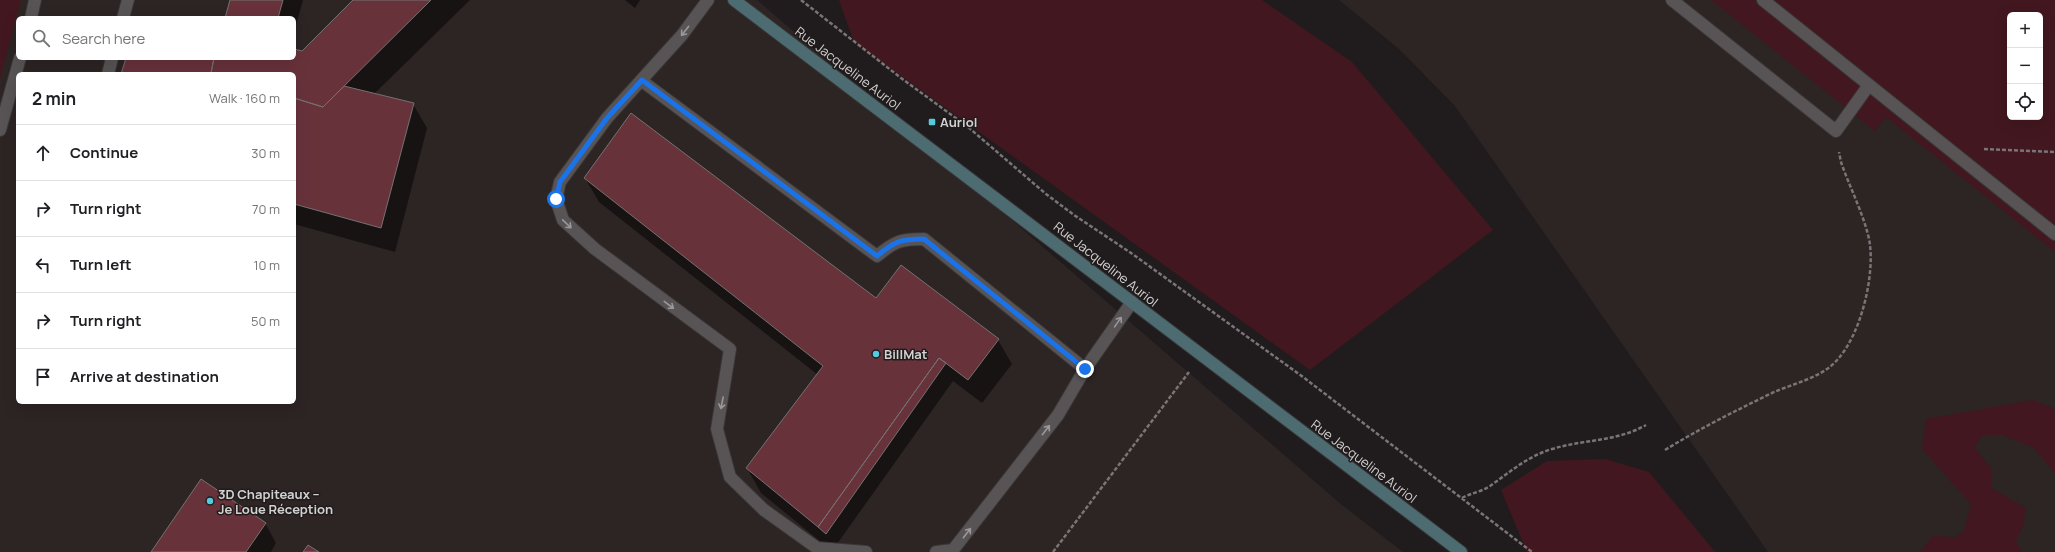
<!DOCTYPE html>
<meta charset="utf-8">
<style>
body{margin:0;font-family:Manrope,sans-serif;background:#f2f2f2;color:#202124}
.controls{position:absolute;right:12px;top:12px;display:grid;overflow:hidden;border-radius:6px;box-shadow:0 4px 16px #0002}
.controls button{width:36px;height:36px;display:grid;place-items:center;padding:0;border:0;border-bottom:1px solid #e0e0e0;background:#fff;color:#202124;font:20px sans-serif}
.stop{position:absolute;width:12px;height:12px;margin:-9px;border:3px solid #1a73e8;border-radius:50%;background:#fff}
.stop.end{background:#1a73e8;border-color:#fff;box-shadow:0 1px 4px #0008}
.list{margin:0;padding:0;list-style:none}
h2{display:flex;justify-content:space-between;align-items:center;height:52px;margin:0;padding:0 16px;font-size:17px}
h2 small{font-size:13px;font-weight:400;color:#757577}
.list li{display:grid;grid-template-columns:26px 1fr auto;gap:12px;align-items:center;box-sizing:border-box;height:56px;padding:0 16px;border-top:1px solid #e0e0e0}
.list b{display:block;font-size:15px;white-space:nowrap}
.list em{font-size:13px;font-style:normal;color:#757577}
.icon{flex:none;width:22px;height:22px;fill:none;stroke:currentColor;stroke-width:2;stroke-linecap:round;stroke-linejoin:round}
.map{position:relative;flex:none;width:2055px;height:552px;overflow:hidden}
.search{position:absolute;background:#fff;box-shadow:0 4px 16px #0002;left:16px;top:16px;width:280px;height:44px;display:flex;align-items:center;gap:10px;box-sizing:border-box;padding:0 14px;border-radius:6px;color:#757577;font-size:15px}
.panel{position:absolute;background:#fff;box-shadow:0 4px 16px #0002;left:16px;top:72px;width:280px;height:332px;border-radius:6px}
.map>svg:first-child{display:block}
.built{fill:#2d2424;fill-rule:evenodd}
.green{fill:#43171f;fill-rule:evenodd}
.shadow{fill:#0007}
.building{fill:#68323b;stroke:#757171}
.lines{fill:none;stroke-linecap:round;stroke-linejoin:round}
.lane-casing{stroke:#393737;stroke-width:14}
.secondary-casing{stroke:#393737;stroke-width:14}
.path{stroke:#797576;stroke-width:2.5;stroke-dasharray:4 2;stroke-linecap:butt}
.lane{stroke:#585455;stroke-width:12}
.secondary{stroke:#4d6c72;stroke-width:12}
.oneway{stroke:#9c9899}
.route{stroke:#1a73e8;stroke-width:5}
.poi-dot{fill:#55cade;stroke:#201c1d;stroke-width:1.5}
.labels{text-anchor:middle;stroke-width:3;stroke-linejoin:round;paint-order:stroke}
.street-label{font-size:13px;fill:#d3d0d0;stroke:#201c1d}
.poi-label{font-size:13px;font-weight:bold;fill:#d3d0d0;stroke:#201c1d;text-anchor:start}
</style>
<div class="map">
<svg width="2055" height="552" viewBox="0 0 2055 552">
<rect width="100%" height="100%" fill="#201c1d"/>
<!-- built -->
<path class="built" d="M 0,0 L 757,0 L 1342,505 L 1403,552 L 0,552 ZM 18,18 L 294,18 L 294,58 L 18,58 ZM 18,74 L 294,74 L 294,402 L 18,402 Z
M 1339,0 L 2055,0 L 2055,552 L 1768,552 L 1455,106 L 1399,49 ZM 2010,15 L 2040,15 L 2040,117 L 2010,117 Z"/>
<!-- green -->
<path class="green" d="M 0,0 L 21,0 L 0,78 Z
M 839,0 L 1262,0 L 1352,62 L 1493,230 L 1310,370 L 854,42 Z
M 1711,0 L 2055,0 L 2055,252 L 1886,117 L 1875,131 ZM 2010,15 L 2040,15 L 2040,117 L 2010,117 Z
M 2032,400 L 2055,409 L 2055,474 L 2033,447 L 2002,435 L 1982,435 L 1975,448 L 1991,469 L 1991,488 L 2026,508 L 2023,527 L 2016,541 L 2021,552 L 1920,552 L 1934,535 L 1954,538 L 1964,531 L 1971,504 L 1922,449 L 1926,419 Z
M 1605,459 L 1649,472 L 1715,552 L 1527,552 L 1501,490 L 1547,461 Z"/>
<!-- shadow -->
<path class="shadow" d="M 231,0 L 303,0 L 294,33 L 294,18 L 226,18 Z
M 355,0 L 470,0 L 374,94 L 413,104 L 427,128 L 395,252 L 294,224 L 294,74 L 122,74 L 127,58 L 294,58 L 294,50 L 302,52 Z
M 625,0 L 640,0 L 635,8 Z
M 585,178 L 876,299 L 998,340 L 1012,364 L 982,403 L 953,381 L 832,551 L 761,493 L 747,468 L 818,375 L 599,202 Z
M 265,523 L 276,543 L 271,552 L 152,552 Z"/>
<!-- building -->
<path class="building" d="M 230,0 L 283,0 L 278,18 L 225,18 Z
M 353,0 L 431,0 L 323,107 L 294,98 L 294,74 L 211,73 L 214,58 L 294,58 L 294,49 L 302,51 Z
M 126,58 L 214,58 L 211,73 L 216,74 L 121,74 Z
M 344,86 L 414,103 L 381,228 L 294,204 L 294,98 L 323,107 Z
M 631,113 L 876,298 L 901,265 L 999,339 L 968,380 L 939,358 L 818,527 L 746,468 L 823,366 L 584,178 Z
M 939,358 L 946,363 L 826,534 L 818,527 Z
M 201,479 L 266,523 L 246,552 L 151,552 Z
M 308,545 L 319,552 L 303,552 Z"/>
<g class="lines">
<!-- lane casing -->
<g class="lane-casing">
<path id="lane" d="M 708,0 L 682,35 L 607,118 L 560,182 L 556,199 L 563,220 L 595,249 L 730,349 L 717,429 L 730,477 L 764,510 L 817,548 L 866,552
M 1672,0 L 1836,131 L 1869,85
M 1763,0 L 2055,234
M 31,18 L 35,0
M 123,18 L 128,0
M 108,74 L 112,58
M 642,81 L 877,256 C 895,241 901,239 924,239 L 1085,369
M 0,130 L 20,58
M 936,552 L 953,550 L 1058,415 L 1085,369 L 1132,302"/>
</g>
<!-- secondary casing -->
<g class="secondary-casing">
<path id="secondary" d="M 734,0 L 1461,552"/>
</g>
<!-- path -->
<path class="path" d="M 801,0 L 901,78 L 968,127 L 1046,194 L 1074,215 L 1131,253 L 1303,377 L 1532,552
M 1984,149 L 2055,152
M 1665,450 C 1699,429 1735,411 1772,393 C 1794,383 1822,378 1838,359 C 1861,333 1874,278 1870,245 C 1867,221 1849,186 1841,162 L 1839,152
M 1462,498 C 1471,493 1481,492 1490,486 C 1510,472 1528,456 1552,449 C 1585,439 1616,442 1646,425
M 1053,552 L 1189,372"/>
<!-- lane -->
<use href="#lane" class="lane"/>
<!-- secondary -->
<use href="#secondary" class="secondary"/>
</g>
<!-- one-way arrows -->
<defs><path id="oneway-shaft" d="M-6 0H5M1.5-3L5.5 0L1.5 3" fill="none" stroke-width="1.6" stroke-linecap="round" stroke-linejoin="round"/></defs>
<g class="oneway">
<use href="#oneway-shaft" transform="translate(685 31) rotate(128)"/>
<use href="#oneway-shaft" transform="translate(567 224) rotate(44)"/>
<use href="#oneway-shaft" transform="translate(669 305) rotate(37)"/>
<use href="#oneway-shaft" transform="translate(1118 322) rotate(-55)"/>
<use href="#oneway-shaft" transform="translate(722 403) rotate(101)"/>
<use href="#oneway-shaft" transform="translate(1046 430) rotate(-52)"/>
<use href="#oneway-shaft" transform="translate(967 533) rotate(-52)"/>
</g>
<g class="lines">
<!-- route -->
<path class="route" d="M 556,199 L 560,182 L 607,118 L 642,80 L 877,256 C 895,241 901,239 924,239 L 1085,369"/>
</g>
<!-- markers -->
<g class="poi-dot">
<rect x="928" y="118" width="8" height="8" rx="2"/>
<circle cx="876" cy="354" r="4"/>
<circle cx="210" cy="501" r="4"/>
</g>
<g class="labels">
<!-- street labels -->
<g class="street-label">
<text transform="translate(848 68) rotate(37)" y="5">Rue Jacqueline Auriol</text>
<text transform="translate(1106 264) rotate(38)" y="5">Rue Jacqueline Auriol</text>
<text transform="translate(1364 461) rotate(37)" y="5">Rue Jacqueline Auriol</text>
</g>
<!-- poi labels -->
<g class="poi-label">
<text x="940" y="127">Auriol</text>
<text x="884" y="359">BillMat</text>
<text x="218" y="499">3D Chapiteaux –<tspan x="218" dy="15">Je Loue Réception</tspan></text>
</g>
</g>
</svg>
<div class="controls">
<button>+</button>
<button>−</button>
<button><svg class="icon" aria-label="locate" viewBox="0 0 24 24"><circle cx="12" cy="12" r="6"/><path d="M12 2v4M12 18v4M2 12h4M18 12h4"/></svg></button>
</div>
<div class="stop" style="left:556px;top:199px"></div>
<div class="stop end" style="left:1085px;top:369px"></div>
<div class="search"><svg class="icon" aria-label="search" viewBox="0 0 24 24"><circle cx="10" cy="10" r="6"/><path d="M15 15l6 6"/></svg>Search here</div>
<section class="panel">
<h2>2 min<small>Walk · 160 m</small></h2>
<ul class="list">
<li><svg class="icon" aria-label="ahead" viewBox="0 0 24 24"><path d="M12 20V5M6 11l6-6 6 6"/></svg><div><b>Continue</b></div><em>30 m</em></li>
<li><svg class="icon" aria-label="right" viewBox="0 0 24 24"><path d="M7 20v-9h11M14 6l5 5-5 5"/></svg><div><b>Turn right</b></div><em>70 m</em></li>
<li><svg class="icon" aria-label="left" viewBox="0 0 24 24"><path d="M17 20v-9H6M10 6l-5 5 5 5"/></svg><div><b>Turn left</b></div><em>10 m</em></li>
<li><svg class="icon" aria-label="right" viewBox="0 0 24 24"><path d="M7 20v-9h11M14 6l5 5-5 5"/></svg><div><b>Turn right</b></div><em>50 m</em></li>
<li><svg class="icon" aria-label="arrive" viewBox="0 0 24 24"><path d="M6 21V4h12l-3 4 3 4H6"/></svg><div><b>Arrive at destination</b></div></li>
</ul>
</section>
</div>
